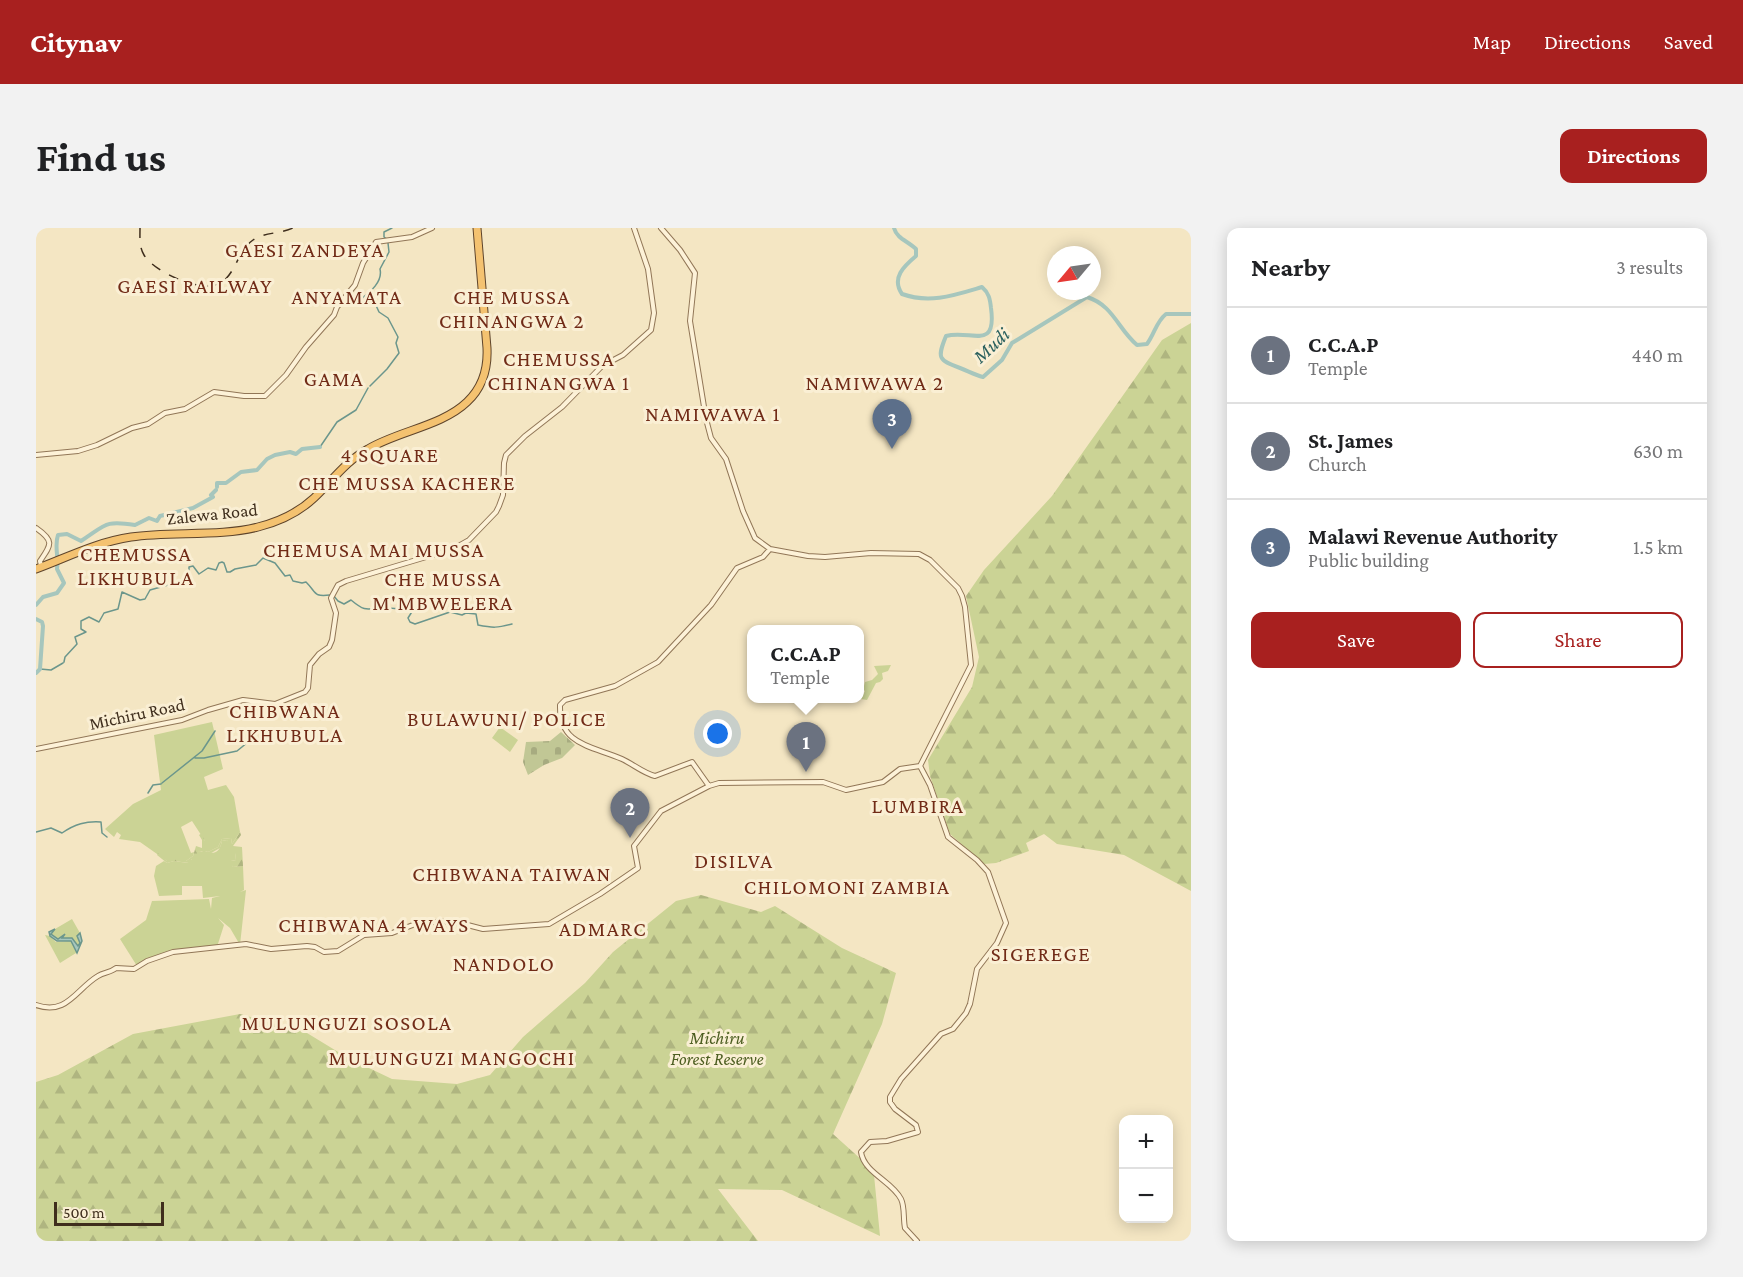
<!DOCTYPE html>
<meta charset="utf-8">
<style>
body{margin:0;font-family:"Crimson Pro",serif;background:#f2f2f2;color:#202124}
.controls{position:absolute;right:18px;bottom:18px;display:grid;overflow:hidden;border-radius:12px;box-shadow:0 3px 15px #0003}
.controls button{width:54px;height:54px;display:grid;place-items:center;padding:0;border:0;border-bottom:2px solid #e0e0e0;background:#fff;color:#202124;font:30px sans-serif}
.compass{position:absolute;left:1011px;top:18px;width:54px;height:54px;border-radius:50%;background:#fff;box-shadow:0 3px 15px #0003;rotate:241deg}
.scale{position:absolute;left:18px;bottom:15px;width:110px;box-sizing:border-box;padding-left:6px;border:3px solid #3f2e1d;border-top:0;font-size:16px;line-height:21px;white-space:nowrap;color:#3f2e1d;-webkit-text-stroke:4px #faefd4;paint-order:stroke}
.you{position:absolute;left:682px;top:506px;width:21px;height:21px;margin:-15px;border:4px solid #fff;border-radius:50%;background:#1a73e8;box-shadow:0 0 0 9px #1a73e833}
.badge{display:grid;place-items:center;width:39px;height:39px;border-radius:50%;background:#a8201f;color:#fff;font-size:20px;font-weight:700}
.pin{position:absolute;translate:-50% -50px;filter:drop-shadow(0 2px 3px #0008)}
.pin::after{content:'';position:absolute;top:32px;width:21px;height:18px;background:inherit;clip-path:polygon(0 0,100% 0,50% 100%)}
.popup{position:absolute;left:711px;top:397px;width:117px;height:78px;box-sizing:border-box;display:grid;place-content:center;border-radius:12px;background:#fff;filter:drop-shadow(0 2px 4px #0005);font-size:20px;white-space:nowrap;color:#757577}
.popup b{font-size:22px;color:#202124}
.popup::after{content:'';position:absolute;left:50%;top:100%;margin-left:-12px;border:12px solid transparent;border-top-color:#fff}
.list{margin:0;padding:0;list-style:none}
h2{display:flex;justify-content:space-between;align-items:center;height:78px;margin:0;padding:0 24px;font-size:26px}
h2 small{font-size:20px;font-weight:400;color:#757577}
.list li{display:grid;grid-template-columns:39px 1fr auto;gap:18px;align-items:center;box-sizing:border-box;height:96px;padding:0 24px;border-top:2px solid #e0e0e0}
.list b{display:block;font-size:22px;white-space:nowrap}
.list p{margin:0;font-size:20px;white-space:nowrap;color:#757577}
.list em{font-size:20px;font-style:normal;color:#757577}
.actions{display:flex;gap:12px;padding:18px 24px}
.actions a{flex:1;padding:14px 0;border:2px solid #a8201f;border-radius:12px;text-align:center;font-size:21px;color:#a8201f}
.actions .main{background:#a8201f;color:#fff}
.map{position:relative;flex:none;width:1155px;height:1013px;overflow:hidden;border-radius:12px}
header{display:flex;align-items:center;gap:36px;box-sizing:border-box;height:84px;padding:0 30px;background:#a8201f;color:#fff}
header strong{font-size:28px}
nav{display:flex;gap:33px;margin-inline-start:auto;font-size:21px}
.intro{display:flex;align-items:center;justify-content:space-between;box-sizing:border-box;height:144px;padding:0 36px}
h1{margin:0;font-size:42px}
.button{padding:15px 27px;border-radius:12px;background:#a8201f;color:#fff;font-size:21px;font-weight:700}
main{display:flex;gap:36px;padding:0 36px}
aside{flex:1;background:#fff;border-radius:12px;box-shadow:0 3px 15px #0003}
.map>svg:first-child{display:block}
.green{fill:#cbd395}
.forest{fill:url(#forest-firs)}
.cemetery{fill:url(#cemetery-stones)}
.water{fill:#a6c6bd;stroke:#6b968c;stroke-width:1.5}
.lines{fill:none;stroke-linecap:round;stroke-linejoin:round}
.stream{stroke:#6b968c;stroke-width:1.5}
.river{stroke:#a6c6bd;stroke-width:4}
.tertiary-casing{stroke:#917657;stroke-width:6}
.trunk-casing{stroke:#5e442b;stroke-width:9}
.tertiary{stroke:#fdf2d8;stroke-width:4}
.trunk{stroke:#f4c270;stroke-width:7}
.rail{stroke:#3f2e1d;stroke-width:1.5;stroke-dasharray:10 10;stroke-linecap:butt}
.labels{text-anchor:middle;stroke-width:6;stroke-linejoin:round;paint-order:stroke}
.street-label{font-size:18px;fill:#3f2e1d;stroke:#faefd4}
.park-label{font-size:18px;font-style:italic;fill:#4d5e21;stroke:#faefd4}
.water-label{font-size:20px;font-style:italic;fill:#2a605e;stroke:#faefd4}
.quarter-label{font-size:21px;letter-spacing:1.5px;fill:#712b17;stroke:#faefd4}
</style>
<header>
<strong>Citynav</strong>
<nav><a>Map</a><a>Directions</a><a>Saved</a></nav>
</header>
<div class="intro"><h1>Find us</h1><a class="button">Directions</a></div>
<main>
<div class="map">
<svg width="1155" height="1013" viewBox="0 0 1155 1013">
<defs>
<pattern id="forest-firs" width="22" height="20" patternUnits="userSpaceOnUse" patternTransform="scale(1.5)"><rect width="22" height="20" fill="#cbd395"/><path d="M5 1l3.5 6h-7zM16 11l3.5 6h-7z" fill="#afb580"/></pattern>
<pattern id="cemetery-stones" width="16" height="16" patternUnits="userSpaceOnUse" patternTransform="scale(1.5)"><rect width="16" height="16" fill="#c1c795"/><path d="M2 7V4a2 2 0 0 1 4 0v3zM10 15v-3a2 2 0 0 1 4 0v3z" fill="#a7ab80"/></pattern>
</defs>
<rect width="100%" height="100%" fill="#f4e6c3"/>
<!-- green -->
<path class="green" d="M 855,437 L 852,443 L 846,445 L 847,451 L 844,454 L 840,455 L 831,472 L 825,471 L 829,463 L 824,459 L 824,457 L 828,458 L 829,454 L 836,452 L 842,446 L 838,438 Z
M 176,494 L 187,541 L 168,549 L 172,562 L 190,557 L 198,569 L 204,604 L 196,616 L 195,610 L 186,611 L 182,619 L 172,624 L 169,623 L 169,613 L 156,593 L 145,599 L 155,625 L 158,624 L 157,628 L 150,633 L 131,633 L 104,614 L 83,611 L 85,607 L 81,604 L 78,609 L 69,601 L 97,576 L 125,562 L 118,507 Z
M 464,499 L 482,512 L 474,524 L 456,510 Z
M 191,612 L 199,624 L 200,632 L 195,633 L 197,639 L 207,638 L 208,662 L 204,664 L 210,662 L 204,717 L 194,700 L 182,690 L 188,697 L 181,719 C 153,722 124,721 101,738 L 84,711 L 110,692 L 116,673 L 173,671 L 175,681 L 176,670 L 184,668 L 167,670 L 166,658 L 146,658 L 146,667 L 123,668 L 118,648 L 120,638 L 128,633 L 131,635 L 138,633 L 152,635 L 163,623 C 175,624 182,630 186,613 Z
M 36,691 L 44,705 L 41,708 L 44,715 L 42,718 L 36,710 L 25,710 L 29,706 L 22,711 L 15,706 L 19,701 Z
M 9,707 L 14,708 L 20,714 L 35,713 L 40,721 L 40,725 L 24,735 Z"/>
<!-- forest -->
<path class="forest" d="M 1155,95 L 1155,663 L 1088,627 L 1021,616 L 1008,606 L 990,615 L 993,623 L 960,635 L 948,636 L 914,606 L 894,548 L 892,532 L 936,459 L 943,429 L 930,368 L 948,342 L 1016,268 L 1126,112 Z
M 204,604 L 205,607 L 197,618 L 206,619 L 207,638 L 197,639 L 195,636 L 195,633 L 200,632 L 199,625 L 195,624 L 191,612 L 186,613 L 184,620 L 170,628 L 166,623 L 163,623 L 161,631 L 155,631 L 156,638 L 153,635 L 138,633 L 131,635 L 121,627 L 122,625 L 131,633 L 138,631 L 150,633 L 157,628 L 160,618 L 166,620 L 166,612 L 163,607 L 166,605 L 169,613 L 169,623 L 172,624 L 182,619 L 186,611 L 195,610 L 196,616 Z
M 665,667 L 725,684 L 739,678 L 806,720 L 860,745 L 846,796 L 797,906 L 828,934 L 838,947 L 844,1008 L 746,962 L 682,961 L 722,1013 L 0,1013 L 0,854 L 22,847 L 97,806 L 204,786 L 271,805 L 312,830 L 356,851 L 421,856 L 454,847 L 487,809 L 549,755 L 577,724 L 640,673 Z"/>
<!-- cemetery -->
<path class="cemetery" d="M 525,504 L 539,517 L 526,530 L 508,537 L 492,547 L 487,534 L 490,514 L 514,513 Z"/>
<!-- water -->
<path class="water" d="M 19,701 L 15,706 L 22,711 L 29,706 L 26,710 L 36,710 L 42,718 L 44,715 L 41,708 L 44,705 L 46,713 L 41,725 L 35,713 L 21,713 L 14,708 L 13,704 Z"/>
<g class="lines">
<!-- stream -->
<path class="stream" d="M 351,11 L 348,9 L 348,4 L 356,0
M 334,158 L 351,141 L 363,125 L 360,115 L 362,109 L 352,90 L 343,84 L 338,73 L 334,71 L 331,77 L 326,77 L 325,71 C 334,64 347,54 344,41 L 353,24 L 352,15
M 284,219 L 301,194 L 320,182 L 332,160
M 297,367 L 302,373 L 308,376 L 315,372 C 327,382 329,382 343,380 C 351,379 361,381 369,382 L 372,381 L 376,377 L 377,382 L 372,390 L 374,394 L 379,396 L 414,384 L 426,387 L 430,385 L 440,386 L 442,397 C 457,400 461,400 476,396
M 28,434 L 29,429 L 41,416 L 39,409 L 50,404 L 45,401 L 45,393 L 53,389 L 63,394 L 68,385 L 82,381 L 86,364 L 104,372 L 109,371 L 114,362 L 132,357 L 144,357 L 153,350 L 153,339 L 157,338 L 163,346 L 172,340 L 180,342 L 183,335 L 186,334 L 188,335 L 191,344 L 194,344 L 199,341 L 220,337 L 227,330 L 239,335 L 249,348 L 254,347 L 257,353 L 266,355 L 270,354 C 281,365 277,369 294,367
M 4,441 L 15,442 L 27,435
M 159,530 L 168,530 L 201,523 L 217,510
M 126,555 L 166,523 L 179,503
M 112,565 L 117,557 L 125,556
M 0,604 L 15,600 L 26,605 C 39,596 50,593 65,594 L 66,605 L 71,609"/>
<!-- river -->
<path class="river" d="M 858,0 C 861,11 872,13 880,21 L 880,28 C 868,38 855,50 866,66 C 894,76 919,67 946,59 C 953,65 954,71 955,80 C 961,124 934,101 910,108 C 901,130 902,132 924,140 C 932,143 939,147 947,149 L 966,132 L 976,115 L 1051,69 C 1077,77 1082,101 1101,117 L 1111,116 C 1119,105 1120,94 1130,86 L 1155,86
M 181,259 L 181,255 L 190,255 L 205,244 L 221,242 L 231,231 L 239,227 L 254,224 L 260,226 L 266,221 L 284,219
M 0,377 L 7,369 L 21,365 L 28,355 L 21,341 C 23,329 18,318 22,307 L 31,306 L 45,313 C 70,297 68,292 99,297 L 113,290 L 121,293 L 124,288 L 157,280 L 177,269 L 175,267 L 180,262
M 0,391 L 6,394 L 7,398 L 4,441 L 0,445"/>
<!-- tertiary casing -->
<g class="tertiary-casing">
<path id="tertiary" d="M 625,0 L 644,22 L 659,45 L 654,93 L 670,191 L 675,210 L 690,231 L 707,283 L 719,310 L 734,321 L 772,328 L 789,329 L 835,325 L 883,326 L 894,332 L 922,360 L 926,368 L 929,379 L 935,437 L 884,538 L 894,557 L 912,609 L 941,632 L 952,644 L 970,695 L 961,715 L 941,741 L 934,776 L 930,785 L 917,801 L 905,806 L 865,851 L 854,869 L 854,874 L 859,881 L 880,897 L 882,904 L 851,913 L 834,914 L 825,924 C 828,945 856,953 865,971 C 869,979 867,991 869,1000 L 881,1013
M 0,227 L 42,223 L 61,217 L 96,200 L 112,196 L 129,185 L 149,181 L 178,164 L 208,168 L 229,168 L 250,147 L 270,119 L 298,87 L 301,79 L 319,57 L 327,35 L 340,14 L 376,9 L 396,0
M 0,300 C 19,313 15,317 4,333 L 5,338
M 0,521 L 146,492 L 172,482 L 207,472 L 239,476 L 269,464 L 272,460 L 274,437 L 283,426 L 293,419 L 296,412 L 300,385 L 295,370 L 302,357 L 310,353 L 417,321 L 433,312 L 460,284 L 463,278 L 467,267 L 468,235 L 470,227 L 489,208 L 526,179 L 566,138 L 587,127 L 615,102 L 618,85 L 612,41 L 598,0
M 673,558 L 656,534 L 619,548 C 607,545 597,536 586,531 C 557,518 523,518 524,477 L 529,472 L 579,458 L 622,434 L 675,377 L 701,340 L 727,329 L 734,321
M 0,777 C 31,788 40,761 62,748 C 68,744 74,745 80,740 L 98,741 L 111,733 L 137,724 L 210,716 L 235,721 L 271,718 L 279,719 L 288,724 L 302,723 L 328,707 L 356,705 L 382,695 L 416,693 L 447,701 L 513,696 L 564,666 L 602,640 L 598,618 L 625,583 L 673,558 L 683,555 L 787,554 L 810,562 L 847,554 L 864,541 L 884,538"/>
</g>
<!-- trunk casing -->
<g class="trunk-casing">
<path id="trunk" d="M 0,341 C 32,329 61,314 95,309 C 135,303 184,309 222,299 C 242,294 263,284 278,270 C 296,253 310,233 332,221 C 362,203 406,198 431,174 C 446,160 452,141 451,120 L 441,0"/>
</g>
<!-- tertiary -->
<use href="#tertiary" class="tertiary"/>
<!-- trunk -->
<use href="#trunk" class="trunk"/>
<!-- rail -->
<path class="rail" d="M 104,0 C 104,9 103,19 108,27 C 118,44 165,65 183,56 C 200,47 201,23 217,12 C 229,4 244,6 257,0"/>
</g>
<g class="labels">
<!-- street labels -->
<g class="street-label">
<text transform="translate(176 286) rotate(-6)" y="6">Zalewa Road</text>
<text transform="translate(101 486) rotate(-12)" y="6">Michiru Road</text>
</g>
<!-- park labels -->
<g class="park-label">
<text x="681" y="816">Michiru<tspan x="681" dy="21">Forest Reserve</tspan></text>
</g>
<!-- water labels -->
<g class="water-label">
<text transform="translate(955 117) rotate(-43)" y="7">Mudi</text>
</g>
<!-- quarter labels -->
<g class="quarter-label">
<text x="269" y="29">GAESI ZANDEYA</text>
<text x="159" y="65">GAESI RAILWAY</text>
<text x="311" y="76">ANYAMATA</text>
<text x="476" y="76">CHE MUSSA<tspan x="476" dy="24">CHINANGWA 2</tspan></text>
<text x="523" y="138">CHEMUSSA<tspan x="523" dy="24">CHINANGWA 1</tspan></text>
<text x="298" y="158">GAMA</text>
<text x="839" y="162">NAMIWAWA 2</text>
<text x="677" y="193">NAMIWAWA 1</text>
<text x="354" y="234">4 SQUARE</text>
<text x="371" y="262">CHE MUSSA KACHERE</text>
<text x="338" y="329">CHEMUSA MAI MUSSA</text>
<text x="100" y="333">CHEMUSSA<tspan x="100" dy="24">LIKHUBULA</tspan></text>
<text x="407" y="358">CHE MUSSA<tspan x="407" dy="24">M'MBWELERA</tspan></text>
<text x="249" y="490">CHIBWANA<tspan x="249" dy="24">LIKHUBULA</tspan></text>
<text x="471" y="498">BULAWUNI/ POLICE</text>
<text x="882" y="585">LUMBIRA</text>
<text x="698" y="640">DISILVA</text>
<text x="476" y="653">CHIBWANA TAIWAN</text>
<text x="811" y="666">CHILOMONI ZAMBIA</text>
<text x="338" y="704">CHIBWANA 4 WAYS</text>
<text x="567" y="708">ADMARC</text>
<text x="1005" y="733">SIGEREGE</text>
<text x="468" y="743">NANDOLO</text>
<text x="311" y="802">MULUNGUZI SOSOLA</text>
<text x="416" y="837">MULUNGUZI MANGOCHI</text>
</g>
</g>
</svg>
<div class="controls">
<button>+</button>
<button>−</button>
</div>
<svg class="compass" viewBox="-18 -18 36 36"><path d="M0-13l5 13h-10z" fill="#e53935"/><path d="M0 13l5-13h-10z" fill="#757577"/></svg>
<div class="scale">500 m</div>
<div class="you"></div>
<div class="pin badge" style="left:770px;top:544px;background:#6b7280">1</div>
<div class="popup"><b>C.C.A.P</b>Temple</div>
<div class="pin badge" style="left:594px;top:610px;background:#6b7280">2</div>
<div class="pin badge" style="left:856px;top:221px;background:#5c6f8a">3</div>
</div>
<aside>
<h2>Nearby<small>3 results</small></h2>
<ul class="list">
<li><span class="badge" style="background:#6b7280">1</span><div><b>C.C.A.P</b><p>Temple</p></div><em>440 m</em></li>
<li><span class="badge" style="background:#6b7280">2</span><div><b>St. James</b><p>Church</p></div><em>630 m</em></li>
<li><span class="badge" style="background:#5c6f8a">3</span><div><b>Malawi Revenue Authority</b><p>Public building</p></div><em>1.5 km</em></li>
</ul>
<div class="actions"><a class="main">Save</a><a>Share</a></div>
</aside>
</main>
